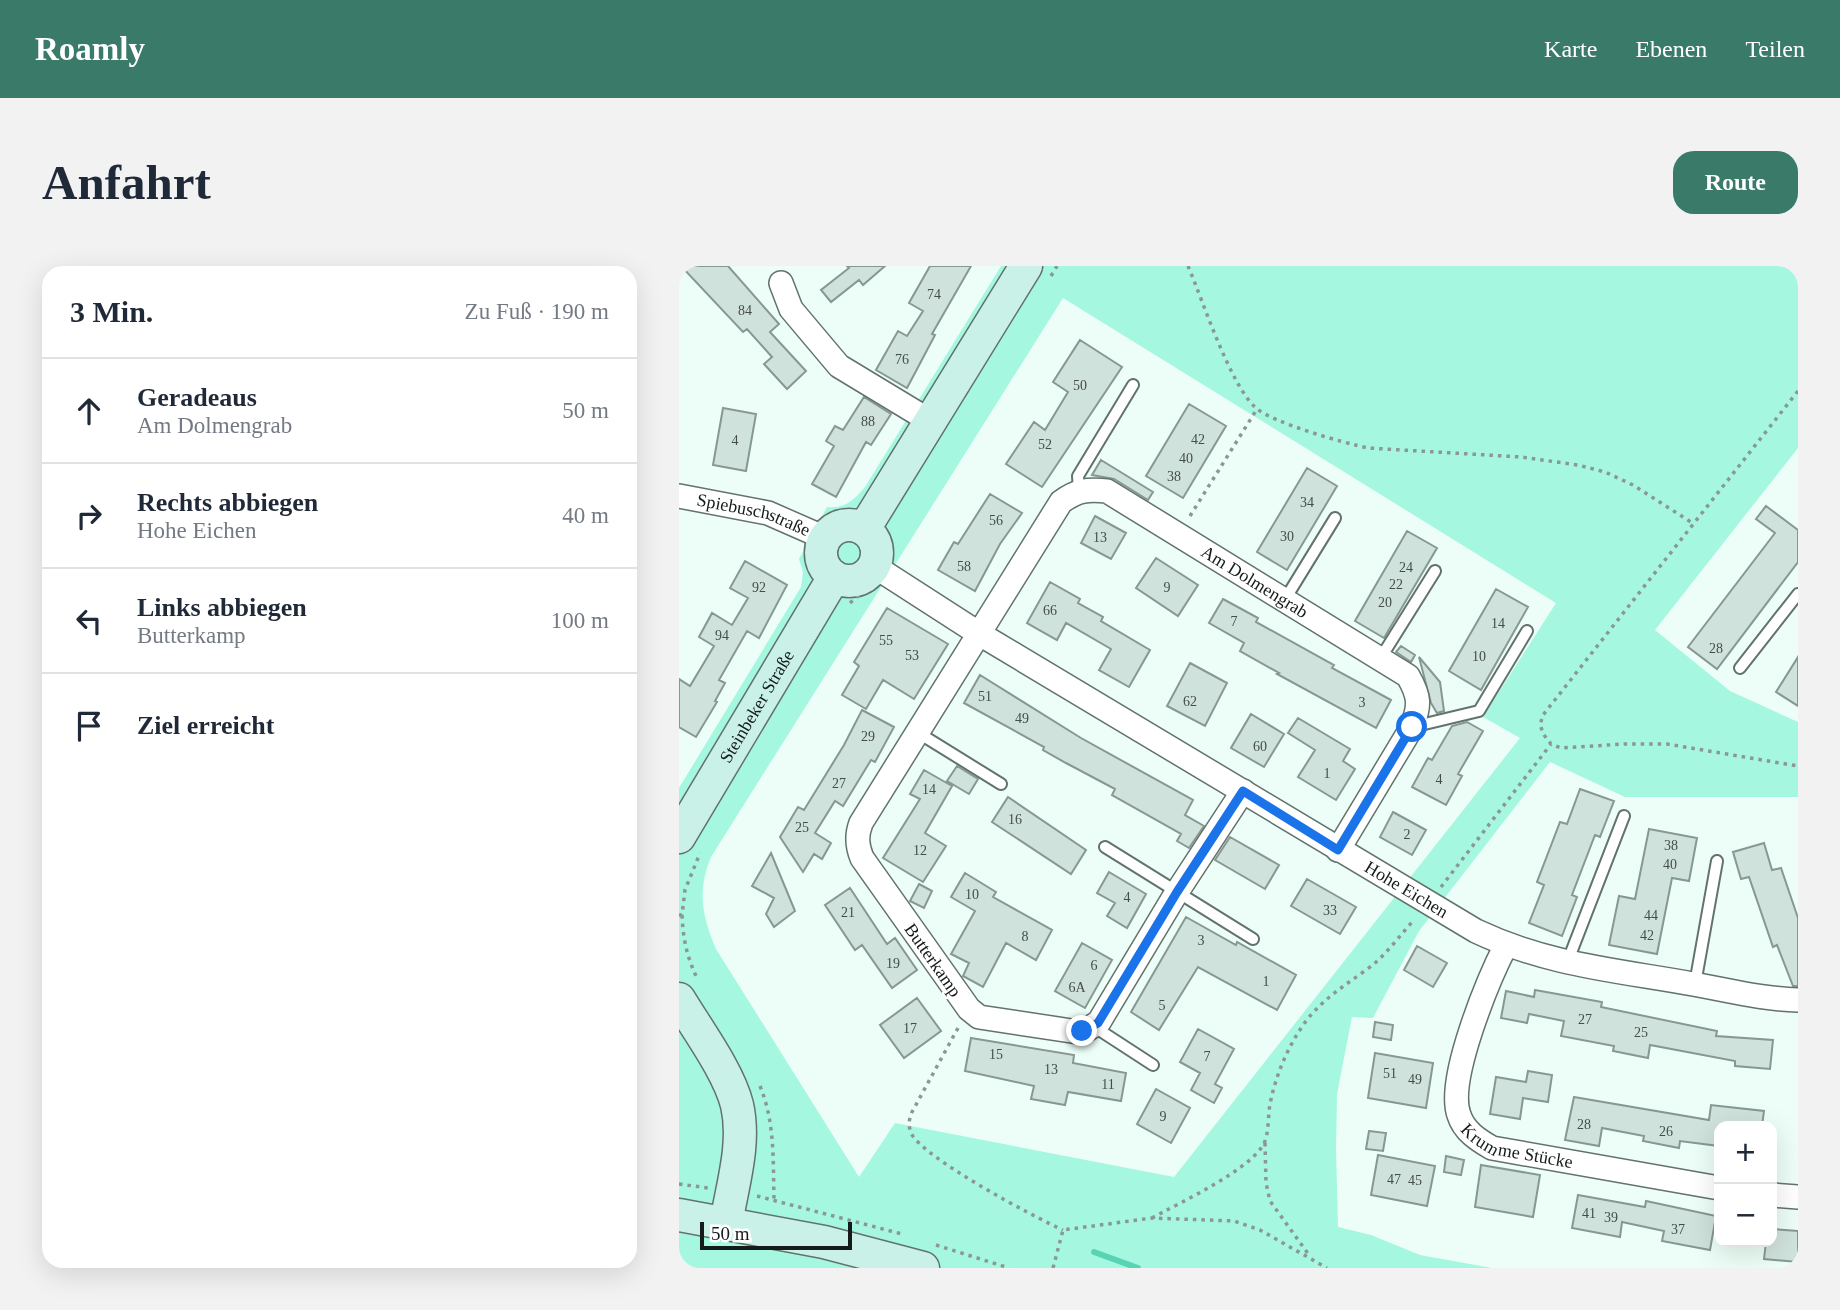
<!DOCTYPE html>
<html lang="de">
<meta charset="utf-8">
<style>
body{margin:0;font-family:"Times New Roman",serif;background:#f2f2f3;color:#1f2937}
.controls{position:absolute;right:21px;bottom:21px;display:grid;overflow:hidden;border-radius:14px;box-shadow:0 7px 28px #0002}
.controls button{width:63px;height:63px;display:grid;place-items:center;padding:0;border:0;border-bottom:2px solid #e0e1e3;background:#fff;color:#1f2937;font:35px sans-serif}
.scale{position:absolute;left:21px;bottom:18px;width:152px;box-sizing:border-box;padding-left:7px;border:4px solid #151b19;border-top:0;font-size:19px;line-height:24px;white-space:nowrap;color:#151b19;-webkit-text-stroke:5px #fff;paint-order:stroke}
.stop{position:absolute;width:21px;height:21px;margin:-16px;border:5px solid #1a73e8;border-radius:50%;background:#fff}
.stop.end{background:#1a73e8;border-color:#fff;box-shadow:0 2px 7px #0008}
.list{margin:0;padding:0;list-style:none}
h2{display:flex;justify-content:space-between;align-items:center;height:91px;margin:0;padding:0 28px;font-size:30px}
h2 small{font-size:23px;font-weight:400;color:#747a83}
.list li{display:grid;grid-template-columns:46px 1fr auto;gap:21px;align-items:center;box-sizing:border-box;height:105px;padding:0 28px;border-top:2px solid #e0e1e3}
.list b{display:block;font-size:26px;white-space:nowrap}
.list p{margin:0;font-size:23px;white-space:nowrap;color:#747a83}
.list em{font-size:23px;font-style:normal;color:#747a83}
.icon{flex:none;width:38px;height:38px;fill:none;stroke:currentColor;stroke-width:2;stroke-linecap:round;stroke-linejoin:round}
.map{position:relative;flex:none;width:1119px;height:1002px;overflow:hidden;border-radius:21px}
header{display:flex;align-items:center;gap:42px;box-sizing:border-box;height:98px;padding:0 35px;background:#3a7a69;color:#fff}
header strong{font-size:33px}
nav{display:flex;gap:38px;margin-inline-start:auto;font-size:24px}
.intro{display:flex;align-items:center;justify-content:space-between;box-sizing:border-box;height:168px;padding:0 42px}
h1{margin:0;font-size:49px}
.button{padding:18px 32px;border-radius:21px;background:#3a7a69;color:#fff;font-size:24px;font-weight:700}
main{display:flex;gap:42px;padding:0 42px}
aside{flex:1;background:#fff;border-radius:21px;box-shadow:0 7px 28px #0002}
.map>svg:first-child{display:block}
.green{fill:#a5f8df;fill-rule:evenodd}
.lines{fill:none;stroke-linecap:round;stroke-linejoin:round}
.stream{stroke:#58d4b4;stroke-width:6}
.building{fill:#d0e2dc;stroke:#879892;stroke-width:2}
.lane-casing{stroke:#62726d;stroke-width:14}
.street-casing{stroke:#62726d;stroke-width:26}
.secondary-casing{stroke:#62726d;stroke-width:35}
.path{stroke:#8a9792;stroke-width:3.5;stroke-dasharray:3.5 5;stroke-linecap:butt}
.lane{stroke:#fff;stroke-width:10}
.street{stroke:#fff;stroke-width:23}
.secondary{stroke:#c9f1e7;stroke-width:32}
.route{stroke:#1a73e8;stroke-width:9}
.labels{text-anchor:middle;stroke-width:5;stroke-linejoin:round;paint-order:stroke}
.number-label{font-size:14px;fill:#444d4a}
.street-label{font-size:18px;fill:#151b19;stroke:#fff}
</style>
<header>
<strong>Roamly</strong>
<nav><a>Karte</a><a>Ebenen</a><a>Teilen</a></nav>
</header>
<div class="intro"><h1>Anfahrt</h1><a class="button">Route</a></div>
<main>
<aside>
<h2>3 Min.<small>Zu Fuß · 190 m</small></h2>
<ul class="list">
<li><svg class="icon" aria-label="ahead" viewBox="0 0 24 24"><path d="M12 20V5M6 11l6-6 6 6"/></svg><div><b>Geradeaus</b><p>Am Dolmengrab</p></div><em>50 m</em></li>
<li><svg class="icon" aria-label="right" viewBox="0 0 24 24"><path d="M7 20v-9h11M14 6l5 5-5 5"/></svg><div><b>Rechts abbiegen</b><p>Hohe Eichen</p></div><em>40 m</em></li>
<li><svg class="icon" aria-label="left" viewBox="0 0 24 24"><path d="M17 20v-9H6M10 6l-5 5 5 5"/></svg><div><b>Links abbiegen</b><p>Butterkamp</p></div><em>100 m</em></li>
<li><svg class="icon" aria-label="arrive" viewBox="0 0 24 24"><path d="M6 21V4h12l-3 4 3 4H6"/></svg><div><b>Ziel erreicht</b></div></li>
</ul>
</aside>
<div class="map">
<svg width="1119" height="1002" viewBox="0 0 1119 1002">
<rect width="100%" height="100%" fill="#ecfef7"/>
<!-- green -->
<path class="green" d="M 322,0 L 1119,0 L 1119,182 L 976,364 L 1051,425 L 1119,456 L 1119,531 L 946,531 L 871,496 L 740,665 L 694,752 L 673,751 L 658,828 L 657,883 L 659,961 L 692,969 L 741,989 L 813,1002 L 0,1002 L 0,522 L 122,321 L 124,306 L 120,293 L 148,241 C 166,243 175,234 186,221 ZM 384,32 L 877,337 L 804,451 L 841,472 L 495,911 L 216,857 L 180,911 L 37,683 C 23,650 18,625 32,591 Z"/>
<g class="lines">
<!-- stream -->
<path class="stream" d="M 415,986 L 459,1002"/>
</g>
<!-- building -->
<path class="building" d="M 2,0 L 49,0 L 100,58 L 91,66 L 127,105 L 108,123 L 85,98 L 93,91 L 68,63 L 64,66 Z
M 168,0 L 206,0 L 184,19 L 180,14 L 152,36 L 142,24 L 170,2 Z
M 251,0 L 292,0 L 253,68 L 256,69 L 228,122 L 197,104 L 219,65 L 228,70 L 244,45 L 230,37 Z
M 401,74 L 443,101 L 363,221 L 327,198 L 355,156 L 366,164 L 389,126 L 374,116 Z
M 185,131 L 212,148 L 192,179 L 187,176 L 157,231 L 133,218 L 155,180 L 147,175 L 156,160 L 164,164 Z
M 510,138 L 547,160 L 504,232 L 467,210 Z
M 44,142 L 77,148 L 67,205 L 34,199 Z
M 422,194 L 474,226 L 469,234 L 435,213 L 413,209 Z
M 628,202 L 658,220 L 608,304 L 578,286 Z
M 311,228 L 343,247 L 321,278 L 296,325 L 259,304 L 275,276 L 279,278 Z
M 1087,240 L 1119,264 L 1119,296 L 1038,403 L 1009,381 L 1096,267 L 1077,253 Z
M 416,250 L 447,267 L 432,293 L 402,277 Z
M 728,265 L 758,282 L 705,372 L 676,355 Z
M 477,292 L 519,319 L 499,350 L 457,322 Z
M 66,295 L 108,319 L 80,372 L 68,365 L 40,414 L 46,417 L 36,435 L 38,436 L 17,471 L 0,461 L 0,413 L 11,420 L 35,380 L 20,371 L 33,347 L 53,359 L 69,332 L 51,322 Z
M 371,316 L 401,333 L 399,337 L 424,351 L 422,355 L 471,384 L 450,421 L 420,404 L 432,383 L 387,357 L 378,374 L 348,357 Z
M 817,323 L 849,341 L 802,424 L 770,405 Z
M 544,333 L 579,352 L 577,356 L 655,399 L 653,402 L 712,434 L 697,462 L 598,408 L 600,407 L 561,385 L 565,377 L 530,357 Z
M 208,342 L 269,378 L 235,433 L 204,414 L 187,443 L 163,429 L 180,400 L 175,396 Z
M 722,380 L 736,389 L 732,396 L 717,386 Z
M 740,391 L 761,416 L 765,445 L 758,447 L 752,437 Z
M 1119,391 L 1119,440 L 1097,426 Z
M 511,397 L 548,417 L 526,460 L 488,440 Z
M 301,409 L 402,472 L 514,534 L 506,549 L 525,560 L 510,582 L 498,575 L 502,568 L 433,529 L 436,523 L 387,497 L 364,484 L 365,481 L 285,437 Z
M 183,444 L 215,461 L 196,496 L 192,494 L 164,540 L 156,535 L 136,567 L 152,577 L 143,593 L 135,588 L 124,606 L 101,571 L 119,541 L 125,544 L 165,479 Z
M 572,448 L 605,468 L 585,501 L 552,482 Z
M 619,452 L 671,483 L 664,495 L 676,503 L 657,534 L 619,511 L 636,484 L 609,467 Z
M 788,456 L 804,465 L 779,508 L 783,510 L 767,539 L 733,521 L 749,492 L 753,494 L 773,460 Z
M 278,500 L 299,513 L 290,528 L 268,515 Z
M 245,504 L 273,520 L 246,567 L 267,580 L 244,616 L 204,592 L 241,533 L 231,528 Z
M 901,523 L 935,535 L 921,571 L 916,569 L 893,629 L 898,631 L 883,670 L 850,657 L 865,619 L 858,616 L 881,556 L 888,558 Z
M 329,531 L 407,584 L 392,608 L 313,556 Z
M 714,546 L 747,564 L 733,589 L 701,571 Z
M 970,563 L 1018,572 L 1010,615 L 993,612 L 978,688 L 930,679 L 940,630 L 956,633 Z
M 551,571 L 600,599 L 586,623 L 536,594 Z
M 1085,577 L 1093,604 L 1102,602 L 1119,652 L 1119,720 L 1114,720 L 1098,679 L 1094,681 L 1070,611 L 1062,613 L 1054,586 Z
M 92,587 L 116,645 L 95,661 L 87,648 L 95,632 L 73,620 Z
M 430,606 L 467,628 L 448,662 L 428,650 L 436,637 L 418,627 Z
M 286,607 L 317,626 L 314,631 L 373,664 L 357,694 L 327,677 L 304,721 L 284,710 L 290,697 L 272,688 L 296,645 L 272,631 Z
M 628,613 L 677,641 L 661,668 L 612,640 Z
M 240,618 L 253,625 L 245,642 L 231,635 Z
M 171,622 L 208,678 L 216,672 L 238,704 L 213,722 L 183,679 L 176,684 L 146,639 Z
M 507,651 L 557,679 L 558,676 L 617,709 L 598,744 L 519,701 L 480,764 L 452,746 Z
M 403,677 L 433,694 L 406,742 L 376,725 Z
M 738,680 L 768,697 L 754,721 L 725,704 Z
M 856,724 L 923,736 L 922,741 L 1038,765 L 1037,770 L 1094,774 L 1091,803 L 1056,800 L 1056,795 L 971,779 L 969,792 L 934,785 L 935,780 L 882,770 L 885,755 L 850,748 L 848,757 L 822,752 L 827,725 L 855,731 Z
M 238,732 L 262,765 L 225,792 L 201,759 Z
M 696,756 L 714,759 L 712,774 L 694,771 Z
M 519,763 L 555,783 L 536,818 L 543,822 L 535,837 L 512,824 L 521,807 L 501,796 Z
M 292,772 L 395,789 L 394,797 L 447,807 L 442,835 L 389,826 L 386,839 L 352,833 L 355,820 L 286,805 Z
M 696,787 L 754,797 L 747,842 L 689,832 Z
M 849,805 L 873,809 L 869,836 L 844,832 L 841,853 L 811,848 L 817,811 L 847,816 Z
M 477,823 L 511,842 L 492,877 L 458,858 Z
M 895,831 L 1030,854 L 1032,839 L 1085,845 L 1083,860 L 1040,860 L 1040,880 L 1001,875 L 1000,882 L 964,875 L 965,870 L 923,862 L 920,880 L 886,874 Z
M 690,865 L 707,867 L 704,885 L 687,883 Z
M 699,889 L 756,900 L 748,940 L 692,929 Z
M 767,890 L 785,894 L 782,909 L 765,906 Z
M 802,899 L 861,909 L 854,951 L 796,941 Z
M 899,929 L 966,941 L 967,935 L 1037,950 L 1031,984 L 983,975 L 985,965 L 943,956 L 941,971 L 893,962 Z
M 1093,963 L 1119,965 L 1119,996 L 1085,993 L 1087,976 L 1093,976 Z"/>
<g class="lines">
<!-- lane casing -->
<g class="lane-casing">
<path id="lane" d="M 400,225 L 399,210 L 454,119
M 605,335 L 656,252
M 701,393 L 756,305
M 1061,402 L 1119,328
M 733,461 L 800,445 L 848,365
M 238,466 L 322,518
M 426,581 L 574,673
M 888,697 L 945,550
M 1016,718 L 1038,595
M 414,760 L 474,799"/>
</g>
<!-- street casing -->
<g class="street-casing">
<g id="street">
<path d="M 102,17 L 112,43 L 160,100 L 251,155"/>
<path id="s1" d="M 0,230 L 89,247 L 146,272"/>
<path id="s2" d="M 195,300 L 299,367 L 797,665 C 869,699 936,704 1014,718 C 1049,724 1083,733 1119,734"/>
<path id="s3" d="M 564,525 L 498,626 L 420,756 L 409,763 L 399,766 L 300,751 L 290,743 L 183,592 C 178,580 177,570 182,557 L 382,236 C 398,224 409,223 428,225 L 729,410 C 741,431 741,439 733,461 L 659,584"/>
<path id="s4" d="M 827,679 C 810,712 767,814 780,849 C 785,865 799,874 813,882 L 1040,922"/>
<path d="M 1093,929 L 1119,931"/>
</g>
</g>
<!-- secondary casing -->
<g class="secondary-casing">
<g id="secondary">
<circle cx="170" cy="287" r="28"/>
<path d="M 185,263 L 347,0"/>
<path id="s5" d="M 0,571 L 155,311"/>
<path d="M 0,733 C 18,763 50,806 58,839 C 67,878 53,920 47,958"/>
<path d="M 0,949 L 145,976 L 244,1002"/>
</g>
</g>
<!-- path -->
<path class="path" d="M 509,0 C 524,35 551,119 577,142 C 594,157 665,177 689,182 L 842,191 L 899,199 L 926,206 L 954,219 L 1015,258
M 372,10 L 378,0
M 1119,125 L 864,449 L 861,459 L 865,469 L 872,478 L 882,482 L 945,478 L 988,478 L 1119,500
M 511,250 L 578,143
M 171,337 L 189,321
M 762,621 L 872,478
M 0,649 L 3,649 L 6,624 L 21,587
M 3,649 C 4,673 8,692 19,714
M 279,762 L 233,846 C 230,853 229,859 232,867 C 244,892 355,951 384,964
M 81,820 C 96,856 94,895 95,933
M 586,877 L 587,917 L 591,935 L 630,989
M 0,918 L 29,922
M 78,930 L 223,968
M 473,952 C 500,937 576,902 586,875 C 590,864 589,849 591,838 C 597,808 609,780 627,755 C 644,733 665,720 687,704 C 706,691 720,670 735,654
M 257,979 L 330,1002
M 374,1002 L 384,964 L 473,952 L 555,955 L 581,964 L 648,1002"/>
<!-- lane -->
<use href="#lane" class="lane"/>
<!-- street -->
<use href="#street" class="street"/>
<!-- secondary -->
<use href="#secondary" class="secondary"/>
</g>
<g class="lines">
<!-- route -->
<path class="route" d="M 403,765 L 419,757 L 498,626 L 564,525 L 659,584 L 733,461"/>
</g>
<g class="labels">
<!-- number labels -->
<g class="number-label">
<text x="255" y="33">74</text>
<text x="66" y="49">84</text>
<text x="223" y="98">76</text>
<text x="401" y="124">50</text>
<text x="189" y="160">88</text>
<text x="519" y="178">42</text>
<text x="56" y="179">4</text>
<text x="366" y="183">52</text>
<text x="507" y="197">40</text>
<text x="495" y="215">38</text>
<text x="628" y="241">34</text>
<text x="317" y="259">56</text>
<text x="608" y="275">30</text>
<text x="421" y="276">13</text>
<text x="285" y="305">58</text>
<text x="727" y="306">24</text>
<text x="717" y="323">22</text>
<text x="80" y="326">92</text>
<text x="488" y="326">9</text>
<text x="706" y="341">20</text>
<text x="371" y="349">66</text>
<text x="555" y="360">7</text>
<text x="819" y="362">14</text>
<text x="43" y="374">94</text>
<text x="207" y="379">55</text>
<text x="1037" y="387">28</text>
<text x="233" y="394">53</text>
<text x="800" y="395">10</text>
<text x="306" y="435">51</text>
<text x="511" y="440">62</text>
<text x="683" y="441">3</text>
<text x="343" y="457">49</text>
<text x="189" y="475">29</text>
<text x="581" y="485">60</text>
<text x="648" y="512">1</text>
<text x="760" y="518">4</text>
<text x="160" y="522">27</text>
<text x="250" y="528">14</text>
<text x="336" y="558">16</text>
<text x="123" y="566">25</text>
<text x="728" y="573">2</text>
<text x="992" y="584">38</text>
<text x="241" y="589">12</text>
<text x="991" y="603">40</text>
<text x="293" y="633">10</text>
<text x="448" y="636">4</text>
<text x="651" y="649">33</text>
<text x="169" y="651">21</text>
<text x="972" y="654">44</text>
<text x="968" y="674">42</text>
<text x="346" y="675">8</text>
<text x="522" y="679">3</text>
<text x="214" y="702">19</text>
<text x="415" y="704">6</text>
<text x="587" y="720">1</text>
<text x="398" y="726">6A</text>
<text x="483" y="744">5</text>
<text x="906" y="758">27</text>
<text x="231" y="767">17</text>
<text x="962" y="771">25</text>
<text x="317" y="793">15</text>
<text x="528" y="795">7</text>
<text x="372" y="808">13</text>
<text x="711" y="812">51</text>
<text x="736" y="818">49</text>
<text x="429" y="823">11</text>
<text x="484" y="855">9</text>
<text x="905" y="863">28</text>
<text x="987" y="870">26</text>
<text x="715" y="918">47</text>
<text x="736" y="919">45</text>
<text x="910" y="952">41</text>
<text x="932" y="956">39</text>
<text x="999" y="968">37</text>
</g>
<!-- street labels -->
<g class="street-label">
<text dy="6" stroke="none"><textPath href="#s1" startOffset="77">Spiebuschstraße</textPath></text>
<text dy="6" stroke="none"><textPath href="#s3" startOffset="1230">Am Dolmengrab</textPath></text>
<text dy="6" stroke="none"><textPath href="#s5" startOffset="152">Steinbeker Straße</textPath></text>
<text dy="6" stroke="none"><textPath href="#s2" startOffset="623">Hohe Eichen</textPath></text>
<text transform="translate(254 694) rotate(55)" y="6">Butterkamp</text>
<text dy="6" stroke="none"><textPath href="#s4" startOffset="250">Krumme Stücke</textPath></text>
</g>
</g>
</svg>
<div class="controls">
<button>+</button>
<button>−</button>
</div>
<div class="scale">50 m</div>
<div class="stop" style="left:733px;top:461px"></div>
<div class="stop end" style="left:403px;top:765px"></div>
</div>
</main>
